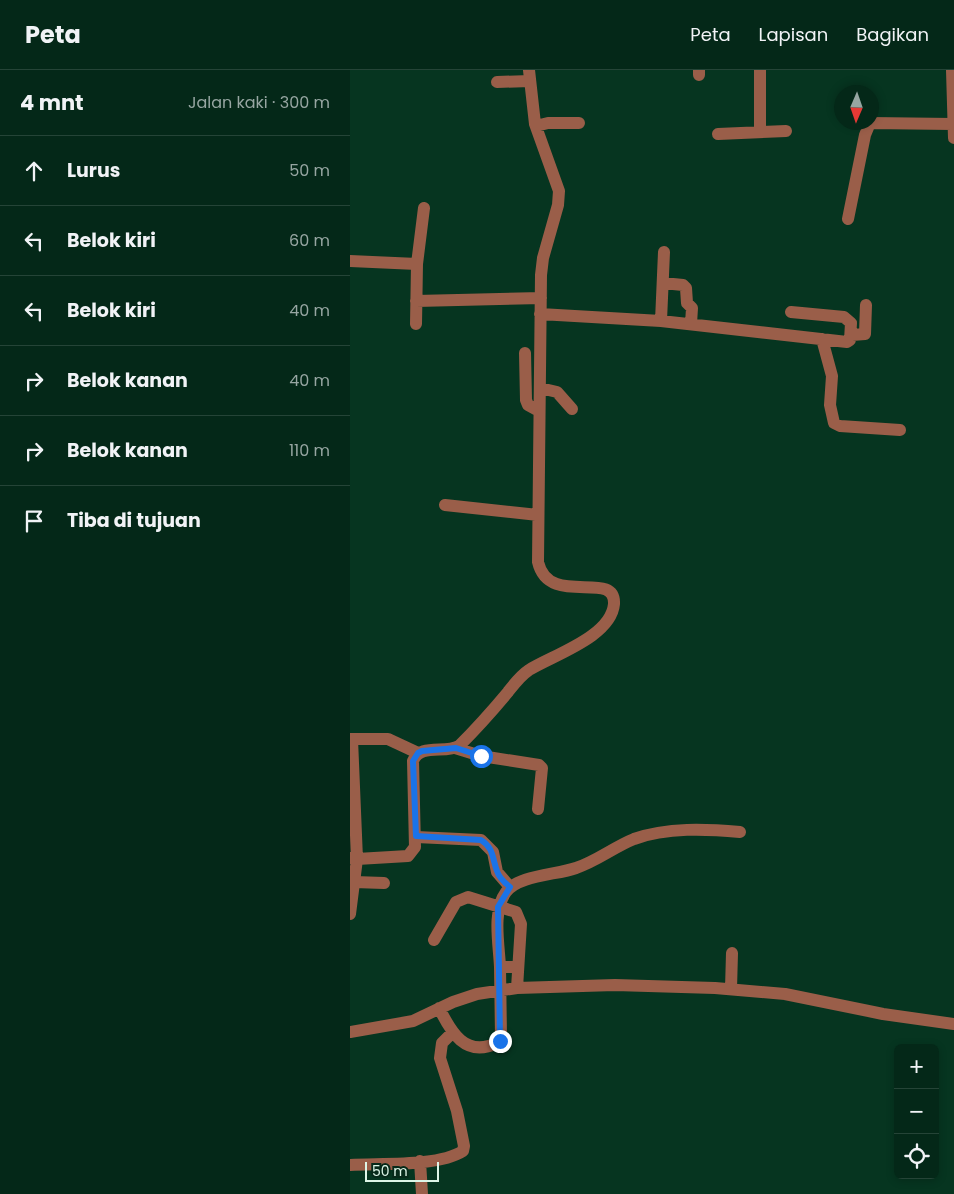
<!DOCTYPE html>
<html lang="id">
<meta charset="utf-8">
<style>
body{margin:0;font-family:Poppins,sans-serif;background:#0d3021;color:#f1f3f6}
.controls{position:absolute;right:15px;bottom:15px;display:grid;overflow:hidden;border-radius:8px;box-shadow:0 2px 8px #0003}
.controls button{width:45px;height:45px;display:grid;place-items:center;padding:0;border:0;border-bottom:1px solid #254437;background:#042818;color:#f1f3f6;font:25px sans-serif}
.compass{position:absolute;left:484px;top:15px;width:45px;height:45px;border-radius:50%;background:#042818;box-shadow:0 2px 8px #0003;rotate:182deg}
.scale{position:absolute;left:15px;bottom:12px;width:74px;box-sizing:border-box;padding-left:5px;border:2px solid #ddf5e7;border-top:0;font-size:14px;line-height:18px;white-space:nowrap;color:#ddf5e7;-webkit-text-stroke:4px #072919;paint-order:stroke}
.stop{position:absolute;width:15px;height:15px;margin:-11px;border:4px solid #1a73e8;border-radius:50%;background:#fff}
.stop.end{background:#1a73e8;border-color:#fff;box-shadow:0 1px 5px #0008}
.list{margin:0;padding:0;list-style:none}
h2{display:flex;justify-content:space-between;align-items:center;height:65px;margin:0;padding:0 20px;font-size:21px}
h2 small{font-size:16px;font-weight:400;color:#97a6a2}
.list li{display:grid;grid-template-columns:32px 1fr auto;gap:15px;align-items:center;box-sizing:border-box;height:70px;padding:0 20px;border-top:1px solid #254437}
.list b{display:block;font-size:19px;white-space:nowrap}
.list em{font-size:16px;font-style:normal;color:#97a6a2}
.icon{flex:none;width:28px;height:28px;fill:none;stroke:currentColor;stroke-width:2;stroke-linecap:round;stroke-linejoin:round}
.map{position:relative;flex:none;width:604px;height:1124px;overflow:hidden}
header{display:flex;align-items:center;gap:30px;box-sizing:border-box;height:70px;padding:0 25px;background:#042818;border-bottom:1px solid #254437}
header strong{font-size:24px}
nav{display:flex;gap:28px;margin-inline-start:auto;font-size:18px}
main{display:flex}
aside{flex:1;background:#042818}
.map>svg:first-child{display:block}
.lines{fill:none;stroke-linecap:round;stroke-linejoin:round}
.minor{stroke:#9a5e49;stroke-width:12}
.route{stroke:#1a73e8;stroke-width:6}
</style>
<header>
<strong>Peta</strong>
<nav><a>Peta</a><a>Lapisan</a><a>Bagikan</a></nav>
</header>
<main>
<aside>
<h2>4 mnt<small>Jalan kaki · 300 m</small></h2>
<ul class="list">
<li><svg class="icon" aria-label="ahead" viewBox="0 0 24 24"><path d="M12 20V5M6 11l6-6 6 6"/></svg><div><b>Lurus</b></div><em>50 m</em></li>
<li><svg class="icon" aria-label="left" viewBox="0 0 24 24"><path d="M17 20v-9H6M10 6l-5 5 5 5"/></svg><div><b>Belok kiri</b></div><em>60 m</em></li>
<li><svg class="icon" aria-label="left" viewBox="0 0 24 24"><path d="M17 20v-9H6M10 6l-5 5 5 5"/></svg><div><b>Belok kiri</b></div><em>40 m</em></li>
<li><svg class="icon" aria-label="right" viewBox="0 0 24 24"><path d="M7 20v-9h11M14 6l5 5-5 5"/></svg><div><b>Belok kanan</b></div><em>40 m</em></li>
<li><svg class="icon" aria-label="right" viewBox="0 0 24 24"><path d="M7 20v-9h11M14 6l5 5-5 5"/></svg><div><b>Belok kanan</b></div><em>110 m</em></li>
<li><svg class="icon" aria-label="arrive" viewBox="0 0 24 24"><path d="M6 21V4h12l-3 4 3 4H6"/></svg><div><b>Tiba di tujuan</b></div></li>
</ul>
</aside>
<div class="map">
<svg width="604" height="1124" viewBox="0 0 604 1124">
<rect width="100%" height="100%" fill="#063520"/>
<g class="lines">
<!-- minor -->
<path class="minor" d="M 602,0 L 604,68
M 349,5 L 349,0
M 147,12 L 180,11
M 186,56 L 198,53 L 229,53
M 410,61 L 410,0
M 368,64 L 436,61
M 498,149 L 515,65 L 520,53 L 603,54
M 0,191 L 67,194
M 313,213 L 333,215 L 336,218 L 337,233 L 342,238 L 341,254
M 66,231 L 191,228
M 190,244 L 311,251 L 497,272 L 500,270 L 501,253 L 494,247 L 441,242
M 311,251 L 314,182
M 66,254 L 67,194 L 74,138
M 502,265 L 515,264 L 516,235
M 472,269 L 482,306 L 480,335 L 484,353 L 490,356 L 550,360
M 175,283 L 176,330 L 178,335 L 189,341
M 190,318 L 207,322 L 222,339
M 95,435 L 188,445
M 0,669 L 38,669 L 68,683
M 105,678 L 131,686 L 189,695 L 192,698 L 188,739
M 66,767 L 131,770 L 143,782 L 147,802 L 160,817
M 0,788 L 7,789 L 2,669
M 4,812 L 34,813
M 0,844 L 7,789 L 58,786 L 65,777 L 63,691 C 70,673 95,684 109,676 C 126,659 143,640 158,622 C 165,613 170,606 179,600 C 203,585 261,567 264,534 C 266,498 199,539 188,492 L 191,205 L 193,188 L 208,135 L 209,121 L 185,54 L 179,0
M 84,870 L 106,832 L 118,827 L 166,842 L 171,854 L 167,918
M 167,897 L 150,897 C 149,874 142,841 156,822 C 168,805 207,805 226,798 C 247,791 264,777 284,769 C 317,757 357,759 390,762
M 381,919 L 382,883
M 89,938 C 101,962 115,988 147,973 L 151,967 L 150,897
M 0,962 L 63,951 L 103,932 L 127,924 L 167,918 L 265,915 L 365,918 L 435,924 L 533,944 L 604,954
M 70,1091 L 72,1124
M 0,1095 C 31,1093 88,1097 113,1081 L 114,1076 L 107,1041 L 90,988 L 92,973 L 102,963"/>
</g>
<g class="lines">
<!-- route -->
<path class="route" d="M 131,686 L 106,678 L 72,681 L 68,683 L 63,691 L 66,766 L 131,770 C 144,778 142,788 147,801 C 149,808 155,813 160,817 L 148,837 L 150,971"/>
</g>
</svg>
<div class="controls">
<button>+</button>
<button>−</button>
<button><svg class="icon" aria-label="locate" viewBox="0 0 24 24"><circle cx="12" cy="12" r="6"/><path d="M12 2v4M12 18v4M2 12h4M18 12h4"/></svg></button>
</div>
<svg class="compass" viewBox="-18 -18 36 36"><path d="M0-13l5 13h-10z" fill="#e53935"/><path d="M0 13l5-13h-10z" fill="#97a6a2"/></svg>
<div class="scale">50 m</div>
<div class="stop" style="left:131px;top:686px"></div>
<div class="stop end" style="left:150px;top:971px"></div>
</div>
</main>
